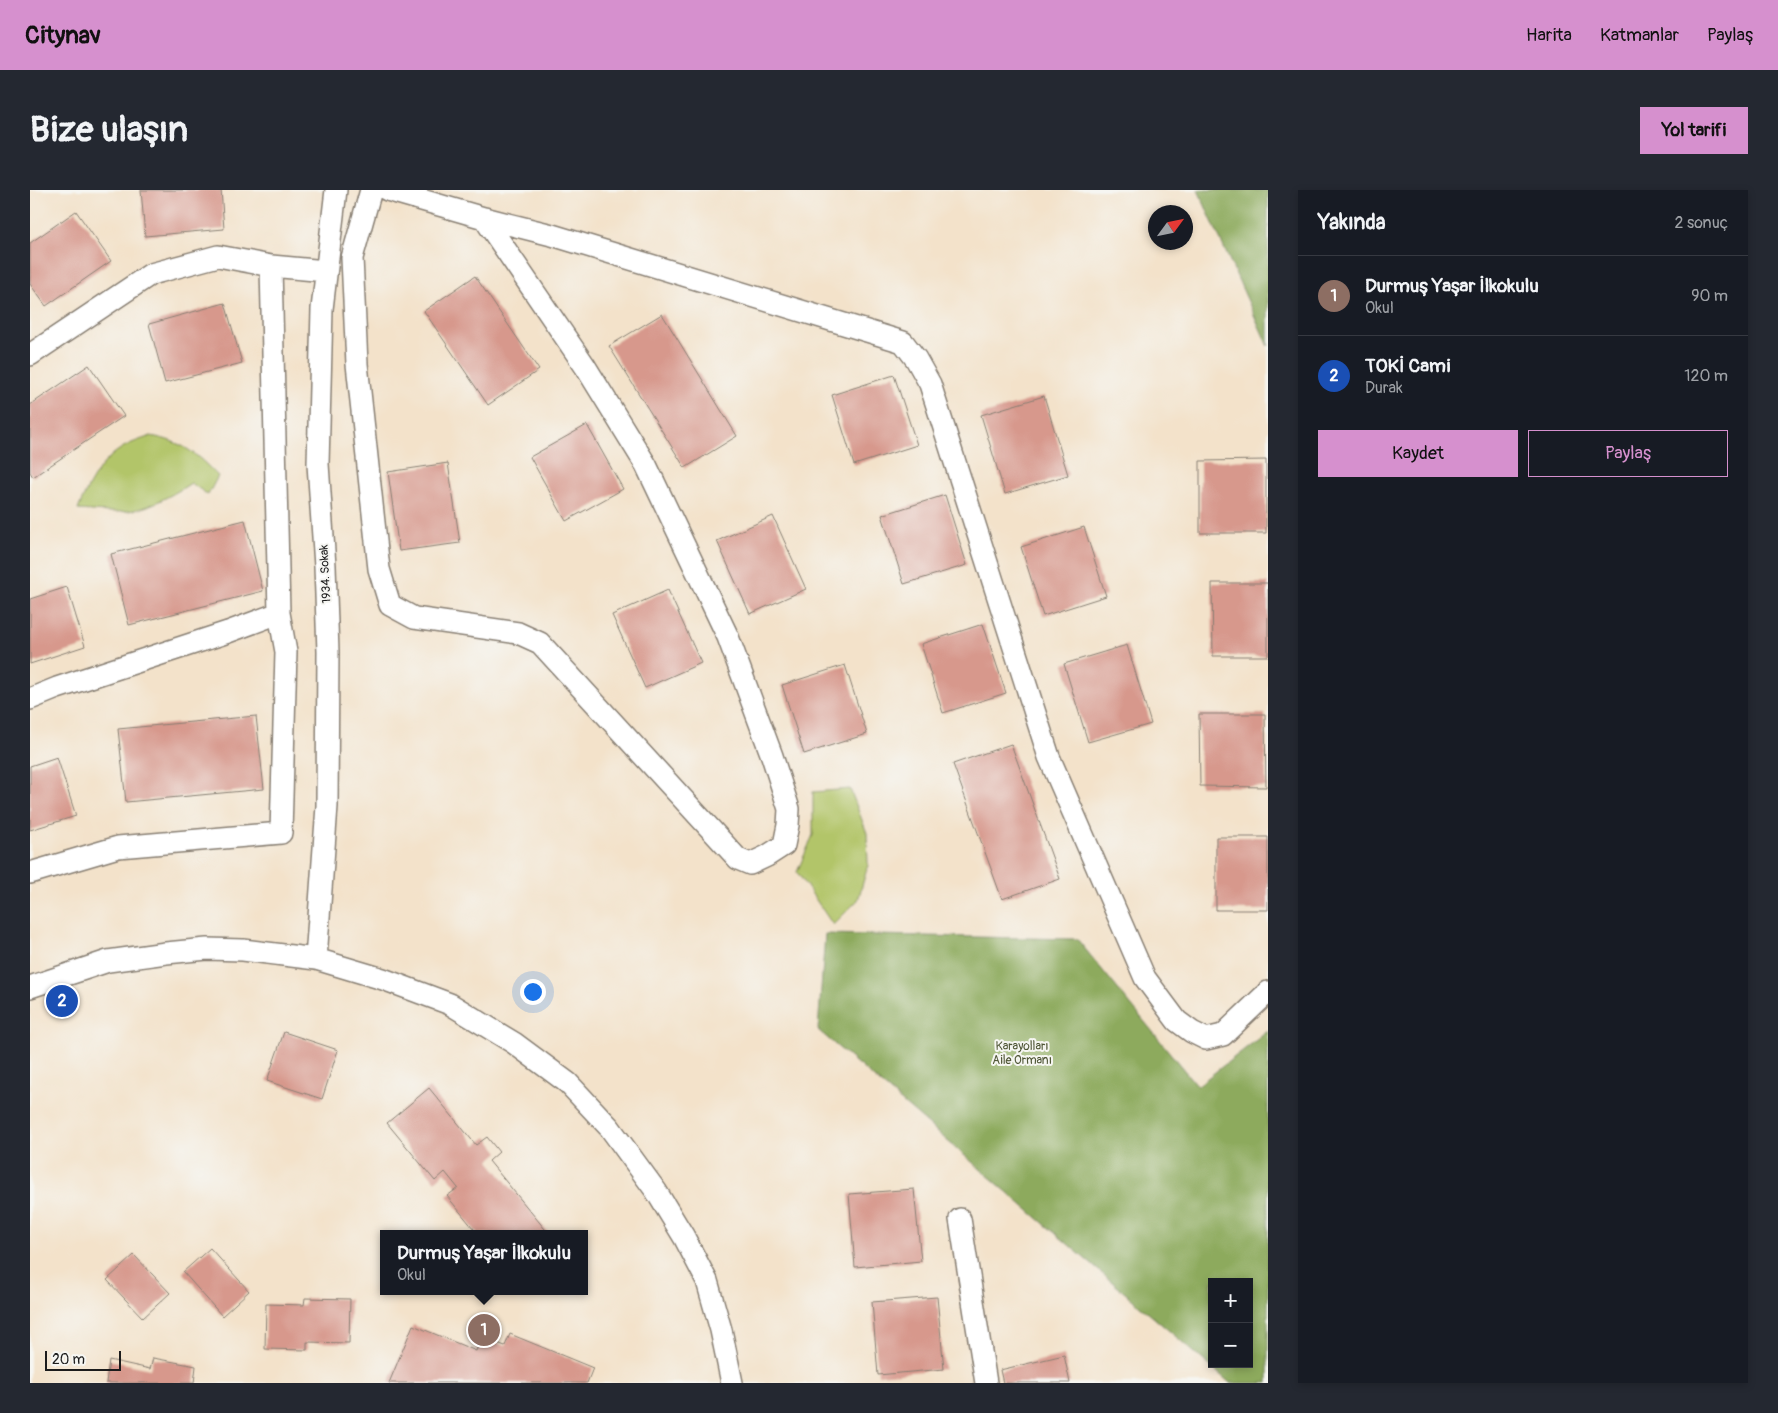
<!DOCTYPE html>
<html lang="tr">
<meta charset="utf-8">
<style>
body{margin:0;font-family:Pangolin,sans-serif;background:#242831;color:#f1f3f6}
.controls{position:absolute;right:15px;bottom:15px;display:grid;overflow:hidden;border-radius:0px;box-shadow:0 2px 8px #0003}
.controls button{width:45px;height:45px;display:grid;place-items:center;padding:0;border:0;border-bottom:1px solid #363941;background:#171b24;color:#f1f3f6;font:25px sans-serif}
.compass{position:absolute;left:1118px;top:15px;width:45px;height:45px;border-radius:50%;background:#171b24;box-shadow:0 2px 8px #0003;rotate:57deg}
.scale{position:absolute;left:15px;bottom:12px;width:76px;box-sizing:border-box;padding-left:5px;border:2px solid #1c1c1c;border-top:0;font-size:14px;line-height:18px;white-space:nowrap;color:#1c1c1c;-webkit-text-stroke:4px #f6f6f2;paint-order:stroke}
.you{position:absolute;left:502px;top:801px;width:18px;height:18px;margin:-12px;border:4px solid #fff;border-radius:50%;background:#1a73e8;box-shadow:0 0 0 8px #1a73e833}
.badge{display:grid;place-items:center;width:32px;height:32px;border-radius:50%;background:#d690ce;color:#fff;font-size:16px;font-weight:700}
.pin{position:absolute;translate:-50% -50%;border:2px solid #fff;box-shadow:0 1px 5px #0006}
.popup{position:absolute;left:350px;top:1040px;width:208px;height:65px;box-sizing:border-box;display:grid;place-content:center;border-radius:0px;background:#171b24;filter:drop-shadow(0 1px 4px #0005);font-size:16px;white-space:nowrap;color:#9ea1a6}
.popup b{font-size:19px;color:#f1f3f6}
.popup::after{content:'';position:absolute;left:50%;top:100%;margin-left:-10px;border:10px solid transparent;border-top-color:#171b24}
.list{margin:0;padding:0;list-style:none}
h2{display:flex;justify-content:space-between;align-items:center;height:65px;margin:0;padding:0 20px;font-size:21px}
h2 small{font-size:16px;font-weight:400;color:#9ea1a6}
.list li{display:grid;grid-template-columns:32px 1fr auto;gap:15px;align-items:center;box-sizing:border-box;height:80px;padding:0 20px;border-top:1px solid #363941}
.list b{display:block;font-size:19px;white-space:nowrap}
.list p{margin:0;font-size:16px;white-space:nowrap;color:#9ea1a6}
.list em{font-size:16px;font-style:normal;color:#9ea1a6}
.actions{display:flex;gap:10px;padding:15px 20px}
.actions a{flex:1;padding:11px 0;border:1px solid #d690ce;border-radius:0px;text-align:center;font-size:18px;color:#d690ce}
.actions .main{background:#d690ce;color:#111}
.map{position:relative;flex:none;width:1238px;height:1193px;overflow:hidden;border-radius:0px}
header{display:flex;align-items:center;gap:30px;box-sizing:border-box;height:70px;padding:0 25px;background:#d690ce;color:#111}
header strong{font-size:24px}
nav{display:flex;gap:28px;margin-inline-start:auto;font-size:18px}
.intro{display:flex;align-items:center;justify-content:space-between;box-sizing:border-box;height:120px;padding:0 30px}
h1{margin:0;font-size:35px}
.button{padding:12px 22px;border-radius:0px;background:#d690ce;color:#111;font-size:18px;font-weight:700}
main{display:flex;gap:30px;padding:0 30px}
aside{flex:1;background:#171b24;border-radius:0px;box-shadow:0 2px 8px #0003}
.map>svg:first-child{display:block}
.green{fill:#b2c569;stroke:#677042}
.forest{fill:#8daa5d;stroke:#54633c;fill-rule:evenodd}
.building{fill:#d7988c}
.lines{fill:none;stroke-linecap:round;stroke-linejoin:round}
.street-casing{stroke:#887f73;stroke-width:24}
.street{stroke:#fff;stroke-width:21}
.labels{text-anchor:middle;stroke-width:4;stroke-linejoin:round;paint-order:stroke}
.street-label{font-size:12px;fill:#1c1c1c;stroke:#f6f6f2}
.park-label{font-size:12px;fill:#505737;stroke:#f6f6f2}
</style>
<header>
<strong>Citynav</strong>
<nav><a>Harita</a><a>Katmanlar</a><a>Paylaş</a></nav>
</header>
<div class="intro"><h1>Bize ulaşın</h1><a class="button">Yol tarifi</a></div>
<main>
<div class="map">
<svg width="1238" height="1193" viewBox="0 0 1238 1193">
<rect width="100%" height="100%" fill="#f6f6f2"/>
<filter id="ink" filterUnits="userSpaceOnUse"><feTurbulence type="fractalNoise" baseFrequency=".02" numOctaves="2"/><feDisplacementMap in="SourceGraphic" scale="10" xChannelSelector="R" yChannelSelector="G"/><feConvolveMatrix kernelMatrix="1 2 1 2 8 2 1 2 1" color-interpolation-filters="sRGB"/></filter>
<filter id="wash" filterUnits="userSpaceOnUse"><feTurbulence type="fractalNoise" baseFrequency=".0096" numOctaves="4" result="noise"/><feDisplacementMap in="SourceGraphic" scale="20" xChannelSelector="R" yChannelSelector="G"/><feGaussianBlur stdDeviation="1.12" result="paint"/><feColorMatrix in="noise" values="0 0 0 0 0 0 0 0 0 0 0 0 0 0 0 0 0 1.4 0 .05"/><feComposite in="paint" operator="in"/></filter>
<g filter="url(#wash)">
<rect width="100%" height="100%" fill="#f3e2ca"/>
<!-- green -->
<path class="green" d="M 121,246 C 154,252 165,263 188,286 L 178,305 L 161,293 C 146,303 121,317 104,320 C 86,324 66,321 48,320 C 56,299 70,272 89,260 C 99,253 110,250 121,246 Z
M 820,599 L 837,643 L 838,675 L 828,710 L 803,735 L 767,682 L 783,645 L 783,602 Z"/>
<!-- forest -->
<path class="forest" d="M 1168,0 L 1238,0 L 1238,156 Z
M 795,744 L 1047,749 L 1167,896 L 1238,841 L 1238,1193 L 1200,1193 L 788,840 ZM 1182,1092 L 1219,1092 L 1219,1174 L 1182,1174 Z"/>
<g id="blocks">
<!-- building -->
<path class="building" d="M 111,0 L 191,0 L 194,39 L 115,46 Z
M 46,21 L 81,71 L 16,116 L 0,94 L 0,53 Z
M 445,86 L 509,180 L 458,215 L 394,121 Z
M 195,113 L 212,173 L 135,193 L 119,134 Z
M 632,124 L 707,246 L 655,278 L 579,156 Z
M 59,175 L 94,226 L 3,287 L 0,282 L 0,215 Z
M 864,185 L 887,255 L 824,275 L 802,205 Z
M 1014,206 L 1038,285 L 975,304 L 951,225 Z
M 557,235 L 593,299 L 536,331 L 500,267 Z
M 1236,270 L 1236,343 L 1170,343 L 1170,271 Z
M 418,273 L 430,353 L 369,361 L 358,282 Z
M 915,305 L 937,375 L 874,394 L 852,325 Z
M 743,326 L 776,399 L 720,424 L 687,351 Z
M 215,330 L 233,401 L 99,435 L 81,364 Z
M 1054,337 L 1076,406 L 1013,426 L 991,357 Z
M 1182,393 L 1238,393 L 1238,466 L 1183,466 Z
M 37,397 L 55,456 L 0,474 L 0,409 Z
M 638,400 L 671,473 L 615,498 L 582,425 Z
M 953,434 L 976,503 L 913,523 L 891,454 Z
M 1097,455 L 1121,534 L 1058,552 L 1034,474 Z
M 815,475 L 837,544 L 774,564 L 752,495 Z
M 1169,524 L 1235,524 L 1236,597 L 1170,596 Z
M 226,526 L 234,599 L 96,612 L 88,539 Z
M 981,554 L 1030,689 L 972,709 L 923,574 Z
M 27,567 L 46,626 L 0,640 L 0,576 Z
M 1186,647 L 1238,647 L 1238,720 L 1186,720 Z
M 254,842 L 308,860 L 292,909 L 237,891 Z
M 399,898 L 446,955 L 457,947 L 469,962 L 459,971 L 519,1044 L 448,1044 L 417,1006 L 428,998 L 415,982 L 405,991 L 357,933 Z
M 884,999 L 891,1071 L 825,1077 L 819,1004 Z
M 180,1058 L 219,1101 L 192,1126 L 153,1082 Z
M 104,1065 L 140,1103 L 113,1128 L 77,1090 Z
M 907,1107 L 914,1179 L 848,1185 L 842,1112 Z
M 275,1108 L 320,1109 L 319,1153 L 277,1152 L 277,1160 L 235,1159 L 236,1114 L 274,1115 Z
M 383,1135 L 446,1161 L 452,1147 L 475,1156 L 480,1144 L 563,1178 L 557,1193 L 359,1193 Z
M 1034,1165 L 1040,1193 L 973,1193 L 970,1180 Z
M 123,1168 L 166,1176 L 164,1193 L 76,1193 L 79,1170 L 120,1179 Z"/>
</g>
</g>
<g filter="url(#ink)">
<use href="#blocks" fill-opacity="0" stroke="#887f73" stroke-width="1"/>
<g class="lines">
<!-- street casing -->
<g class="street-casing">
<path id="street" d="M 341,0 L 322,68 L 327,174 L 349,379 L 360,415 L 384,428 L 488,443 L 510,453 L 708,669 L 720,674 L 737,666 L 754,655 L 758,635 L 759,619 L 742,566 L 698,447 L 616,275 L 555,176 L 454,28
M 357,0 L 454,28 L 522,45 L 873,152 L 886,169 L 900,194 L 1019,567 L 1115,788 L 1147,831 L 1162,842 L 1176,849 L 1193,845 L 1238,802
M 0,165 L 121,84 L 188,66 L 241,76 L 296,81
M 0,509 L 27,498 L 198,442 L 249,423 L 241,76
M 0,683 L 88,657 L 251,643 L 256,462 L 249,423
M 286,769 L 297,616 L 298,462 L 295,376 L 288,274 L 292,119 L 306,0
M 0,797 L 78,771 L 136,763 L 177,759 L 213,760 L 286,769 L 353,789 L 420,814 L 484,853 L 538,893 L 580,938 L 626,1001 L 654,1047 L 677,1091 L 691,1140 L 702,1193
M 930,1029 L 956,1193"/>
</g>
<!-- street -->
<use href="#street" class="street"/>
</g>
</g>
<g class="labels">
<!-- street labels -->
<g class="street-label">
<text transform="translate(295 384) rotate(-93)" y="4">1934. Sokak</text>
</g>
<!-- park labels -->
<g class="park-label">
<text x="992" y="860">Karayolları<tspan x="992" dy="14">Aile Ormanı</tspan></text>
</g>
</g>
</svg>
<div class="controls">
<button>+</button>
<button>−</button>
</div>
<svg class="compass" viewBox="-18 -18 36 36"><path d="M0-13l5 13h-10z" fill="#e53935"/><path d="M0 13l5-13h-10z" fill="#9ea1a6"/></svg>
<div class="scale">20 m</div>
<div class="you"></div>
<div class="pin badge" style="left:454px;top:1140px;background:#8d6e63">1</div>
<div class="popup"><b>Durmuş Yaşar İlkokulu</b>Okul</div>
<div class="pin badge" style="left:32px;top:811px;background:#1a4fb4">2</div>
</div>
<aside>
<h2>Yakında<small>2 sonuç</small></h2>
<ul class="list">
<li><span class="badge" style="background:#8d6e63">1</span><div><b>Durmuş Yaşar İlkokulu</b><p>Okul</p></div><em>90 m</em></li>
<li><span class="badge" style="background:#1a4fb4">2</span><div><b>TOKİ Cami</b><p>Durak</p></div><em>120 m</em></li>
</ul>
<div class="actions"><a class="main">Kaydet</a><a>Paylaş</a></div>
</aside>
</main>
